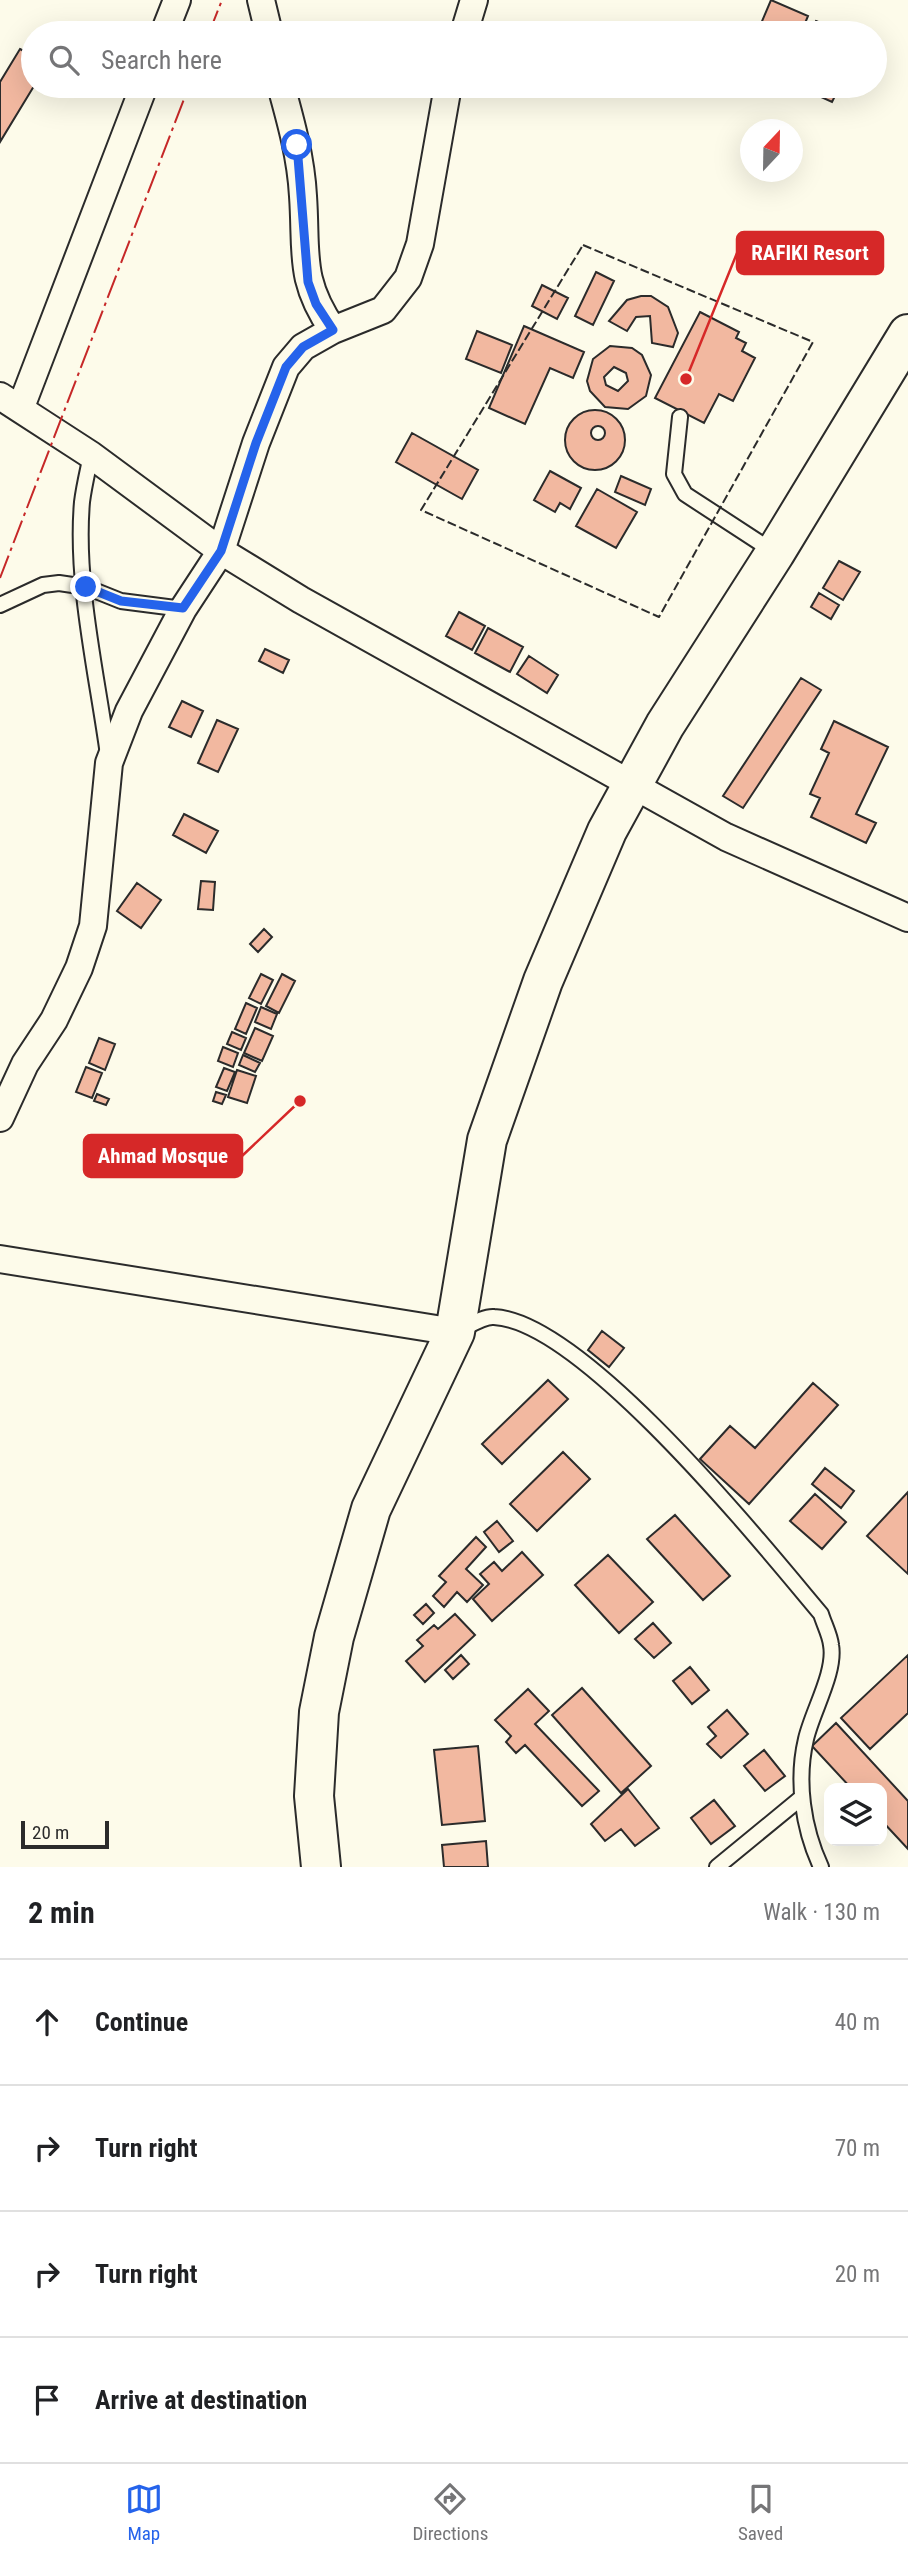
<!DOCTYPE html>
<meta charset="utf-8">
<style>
body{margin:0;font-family:"Roboto Condensed",sans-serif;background:#f6f6f6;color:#202124}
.controls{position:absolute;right:21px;bottom:21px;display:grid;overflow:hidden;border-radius:14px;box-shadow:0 7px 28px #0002}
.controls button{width:63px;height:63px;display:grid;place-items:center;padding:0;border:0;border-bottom:2px solid #e0e0e0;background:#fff;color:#202124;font:35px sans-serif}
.compass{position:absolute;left:740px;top:119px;width:63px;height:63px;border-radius:50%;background:#fff;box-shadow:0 7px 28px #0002;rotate:22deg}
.scale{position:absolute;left:21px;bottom:18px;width:88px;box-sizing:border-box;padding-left:7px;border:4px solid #2b2b2b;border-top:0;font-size:19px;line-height:24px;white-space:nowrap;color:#2b2b2b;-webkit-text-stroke:5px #fdfbea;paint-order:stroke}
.stop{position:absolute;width:21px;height:21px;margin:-16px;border:5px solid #2563eb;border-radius:50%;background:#fff}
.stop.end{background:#2563eb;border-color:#fff;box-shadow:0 2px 7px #0008}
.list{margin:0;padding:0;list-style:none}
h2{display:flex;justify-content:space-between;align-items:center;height:91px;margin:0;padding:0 28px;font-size:30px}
h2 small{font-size:23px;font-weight:400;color:#757577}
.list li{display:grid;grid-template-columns:46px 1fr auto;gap:21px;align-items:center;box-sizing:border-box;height:126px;padding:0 28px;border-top:2px solid #e0e0e0}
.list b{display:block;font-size:26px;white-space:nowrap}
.list em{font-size:23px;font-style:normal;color:#757577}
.icon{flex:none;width:38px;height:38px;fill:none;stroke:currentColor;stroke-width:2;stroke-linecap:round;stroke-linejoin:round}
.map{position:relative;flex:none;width:908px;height:1867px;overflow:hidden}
.search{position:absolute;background:#fff;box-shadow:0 7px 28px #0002;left:21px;right:21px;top:21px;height:77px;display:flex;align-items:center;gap:18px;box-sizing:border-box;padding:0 24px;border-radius:38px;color:#757577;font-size:26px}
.sheet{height:595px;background:#fff}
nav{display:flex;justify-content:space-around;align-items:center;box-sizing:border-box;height:98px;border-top:2px solid #e0e0e0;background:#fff;font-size:19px;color:#757577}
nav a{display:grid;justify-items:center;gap:4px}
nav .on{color:#2563eb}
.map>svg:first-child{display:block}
.building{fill:#f2b8a0;stroke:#2b2b2b;stroke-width:2;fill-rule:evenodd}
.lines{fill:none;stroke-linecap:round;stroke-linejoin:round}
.lane-casing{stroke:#2b2b2b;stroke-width:18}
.street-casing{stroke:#2b2b2b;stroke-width:30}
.highway-casing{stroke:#2b2b2b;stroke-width:42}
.lane{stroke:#fdfbea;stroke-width:14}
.street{stroke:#fdfbea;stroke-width:26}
.highway{stroke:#fdfbea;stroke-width:38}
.fence{stroke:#2b2b2b;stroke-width:2;stroke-dasharray:9 3.5;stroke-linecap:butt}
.power{stroke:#c62828;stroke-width:2;stroke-dasharray:24 5 3.5 5;stroke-linecap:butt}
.route{stroke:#2563eb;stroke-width:9}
.leader{fill:none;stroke:#d62828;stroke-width:2.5}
.callout-dot{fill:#d62828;stroke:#fdfbea;stroke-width:2.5}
.callout{fill:#d62828;stroke:#d62828;stroke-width:2.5}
.callout-label{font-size:21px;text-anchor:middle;font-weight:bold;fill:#fff}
</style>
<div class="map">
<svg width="908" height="1867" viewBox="0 0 908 1867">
<rect width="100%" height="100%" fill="#fdfbea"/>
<!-- building -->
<path class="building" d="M 771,0 L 808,16 L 801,33 L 757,33 Z
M 816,21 L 844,33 L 810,33 Z
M 20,49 L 33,56 L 34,86 L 0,142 L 0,82 Z
M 797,86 L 840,86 L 832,102 Z
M 596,272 L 614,281 L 593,325 L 575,316 Z
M 542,285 L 568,298 L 557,319 L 532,306 Z
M 641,296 L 651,296 L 668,307 L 678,333 L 673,347 L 652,343 L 650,316 L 636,317 L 627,331 L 609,321 L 627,300 Z
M 700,312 L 739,332 L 736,338 L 746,343 L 742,351 L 755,358 L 733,401 L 719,394 L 704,423 L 655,398 Z
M 524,326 L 584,352 L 573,378 L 550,368 L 525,424 L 489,408 Z
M 477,331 L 512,345 L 501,373 L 466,359 Z
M 610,346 L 632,348 L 642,355 L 651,375 L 646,396 L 628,409 L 605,407 L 590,391 L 587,381 L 593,359 ZM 614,367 L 626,373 L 628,381 L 618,391 L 606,385 L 604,377 Z
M565 440a30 30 0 1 1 60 0a30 30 0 1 1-60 0Z
M591 433a7 7 0 1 1 14 0a7 7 0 1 1-14 0Z
M 412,433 L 478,470 L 462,499 L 396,462 Z
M 550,471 L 581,488 L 570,509 L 560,503 L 555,512 L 534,500 Z
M 621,476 L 651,489 L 645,505 L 615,492 Z
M 597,489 L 637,512 L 616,548 L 576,526 Z
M 839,561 L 860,572 L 843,600 L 823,588 Z
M 819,593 L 839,605 L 831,619 L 811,607 Z
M 459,612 L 485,626 L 472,650 L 446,636 Z
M 488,628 L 523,647 L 510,672 L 475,653 Z
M 265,649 L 289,660 L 283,673 L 259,661 Z
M 529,656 L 558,675 L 547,693 L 517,674 Z
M 801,678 L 821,690 L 743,808 L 723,796 Z
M 182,701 L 203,711 L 191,737 L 169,727 Z
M 217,720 L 238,729 L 218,772 L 198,763 Z
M 834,721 L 888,747 L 856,814 L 876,823 L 866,843 L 811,817 L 820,798 L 810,794 L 829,753 L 821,749 Z
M 184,814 L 218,831 L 206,853 L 173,835 Z
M 201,881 L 215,882 L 213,910 L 198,909 Z
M 137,883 L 161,900 L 141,928 L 117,911 Z
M 264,929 L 272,937 L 258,952 L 250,944 Z
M 261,974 L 273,980 L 261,1004 L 249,998 Z
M 282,974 L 295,981 L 279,1013 L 266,1006 Z
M 246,1003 L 257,1008 L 246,1034 L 235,1029 Z
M 261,1007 L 277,1014 L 271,1029 L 255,1022 Z
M 255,1028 L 273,1036 L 262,1061 L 244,1053 Z
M 232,1032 L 246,1038 L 241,1050 L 227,1044 Z
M 99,1038 L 115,1044 L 105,1070 L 89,1063 Z
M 223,1047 L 238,1053 L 233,1067 L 218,1061 Z
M 243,1055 L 260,1063 L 255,1072 L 239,1065 Z
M 86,1067 L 102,1073 L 92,1098 L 76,1092 Z
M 224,1068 L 235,1072 L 227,1091 L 216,1087 Z
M 237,1070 L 256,1076 L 247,1103 L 228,1097 Z
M 216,1092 L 226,1095 L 222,1104 L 213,1101 Z
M 97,1094 L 109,1099 L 106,1105 L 94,1101 Z
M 602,1331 L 624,1348 L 609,1367 L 588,1350 Z
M 548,1380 L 568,1399 L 502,1464 L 482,1444 Z
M 813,1383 L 838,1405 L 749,1504 L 700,1459 L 730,1426 L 755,1448 Z
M 563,1452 L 590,1479 L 537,1531 L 510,1504 Z
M 825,1468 L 854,1491 L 841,1508 L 812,1484 Z
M 908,1492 L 908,1574 L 867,1536 Z
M 815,1494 L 846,1522 L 822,1549 L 790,1521 Z
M 675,1515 L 730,1576 L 703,1600 L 647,1539 Z
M 497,1521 L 513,1541 L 499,1552 L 484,1532 Z
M 476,1537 L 486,1547 L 466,1569 L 483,1585 L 467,1602 L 457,1592 L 444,1607 L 433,1596 L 446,1582 L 439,1576 Z
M 522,1552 L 543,1575 L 492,1621 L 473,1599 L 489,1584 L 480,1574 L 494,1562 L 502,1571 Z
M 608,1555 L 653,1602 L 619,1633 L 575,1585 Z
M 426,1604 L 434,1613 L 423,1624 L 414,1615 Z
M 455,1614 L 475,1635 L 425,1682 L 406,1661 L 423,1646 L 417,1640 L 434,1625 L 438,1629 Z
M 653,1623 L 671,1643 L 654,1658 L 635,1639 Z
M 461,1655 L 469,1664 L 453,1679 L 445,1670 Z
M 908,1655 L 908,1713 L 870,1749 L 841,1718 Z
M 690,1667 L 709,1690 L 692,1704 L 673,1681 Z
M 582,1688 L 651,1766 L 621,1793 L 552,1715 Z
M 528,1689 L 549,1711 L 535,1724 L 599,1791 L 582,1806 L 525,1745 L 516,1753 L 506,1742 L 511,1736 L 495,1720 Z
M 727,1710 L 748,1734 L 721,1758 L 707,1744 L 716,1736 L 708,1727 Z
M 836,1723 L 908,1801 L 908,1849 L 882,1821 L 882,1788 L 851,1788 L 812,1746 Z
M 478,1746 L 485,1821 L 442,1825 L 434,1750 Z
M 764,1750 L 785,1776 L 765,1791 L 744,1766 Z
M 628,1789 L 659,1828 L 635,1846 L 621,1829 L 605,1841 L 591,1824 Z
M 714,1800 L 735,1826 L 711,1844 L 691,1818 Z
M 486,1841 L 488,1867 L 444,1867 L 442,1845 Z"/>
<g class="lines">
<!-- lane casing -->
<g class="lane-casing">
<path id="lane" d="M 680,417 L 674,474 L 685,494 L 774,552
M 91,455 C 88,470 84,486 82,502 C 75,583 97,674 108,755
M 0,605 L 43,585 L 59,583 L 86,587 L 121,601 L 183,609
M 460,1330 C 469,1326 484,1316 494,1317 C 583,1321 762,1544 821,1614 C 824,1624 830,1635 831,1645 C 836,1672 812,1712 806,1739 C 796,1781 803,1828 821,1867
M 717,1867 L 801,1798"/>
</g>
<!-- street casing -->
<g class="street-casing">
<path id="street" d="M 261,0 L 269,33
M 164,33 L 177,0
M 464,33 L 474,0
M 281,86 C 291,122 301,158 303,196 C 307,253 298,279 333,330
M 0,396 L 91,455 L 221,551 L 301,600 L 726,837 L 908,918
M 21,407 L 144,86
M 0,1118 L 25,1064 L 54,1020 L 79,968 L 93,926 L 109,763 L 129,711 L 183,609 L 221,551 L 256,443 L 286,367 L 303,347 L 333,330 L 383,310 L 408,278 L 420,244 L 448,86
M 0,1259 L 455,1332"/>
</g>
<!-- highway casing -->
<g class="highway-casing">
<path id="highway" d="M 321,1867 L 314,1796 L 319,1712 L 334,1637 L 371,1509 L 455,1332 L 487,1140 L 543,981 L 607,831 L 665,725 L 775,553 L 908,334"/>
</g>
<!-- lane -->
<use href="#lane" class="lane"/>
<!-- street -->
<use href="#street" class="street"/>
<!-- highway -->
<use href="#highway" class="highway"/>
<!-- fence -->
<path class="fence" d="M 583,245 L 813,342 L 659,617 L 421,510 Z"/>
<!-- power -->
<path class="power" d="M 209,33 L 222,0
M 0,578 L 189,86"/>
</g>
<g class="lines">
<!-- route -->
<path class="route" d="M 86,587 L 121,601 L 183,608 L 221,551 L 256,443 L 286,367 L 303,347 L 333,330 L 316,304 L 308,282 L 297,145"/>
</g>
<!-- callouts -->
<path class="leader" d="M686 379L737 253M300 1101L242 1156"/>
<g class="callout-dot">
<circle cx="686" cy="379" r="7"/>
<circle cx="300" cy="1101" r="7"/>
</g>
<g class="callout">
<rect x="737" y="232" width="146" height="42" rx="7"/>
<rect x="84" y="1135" width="158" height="42" rx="7"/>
</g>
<g class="callout-label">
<text x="810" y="260">RAFIKI Resort</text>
<text x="163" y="1163">Ahmad Mosque</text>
</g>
</svg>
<div class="controls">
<button><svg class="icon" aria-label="layers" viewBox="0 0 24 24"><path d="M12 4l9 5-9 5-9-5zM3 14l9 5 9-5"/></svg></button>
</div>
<svg class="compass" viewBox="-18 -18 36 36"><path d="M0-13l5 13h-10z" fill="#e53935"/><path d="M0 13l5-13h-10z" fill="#757577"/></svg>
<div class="scale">20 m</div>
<div class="stop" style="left:297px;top:145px"></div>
<div class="stop end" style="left:86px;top:587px"></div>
<div class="search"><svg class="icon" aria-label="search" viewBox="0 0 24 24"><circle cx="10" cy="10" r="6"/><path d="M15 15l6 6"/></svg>Search here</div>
</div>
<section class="sheet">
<h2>2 min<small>Walk · 130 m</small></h2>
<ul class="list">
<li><svg class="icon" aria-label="ahead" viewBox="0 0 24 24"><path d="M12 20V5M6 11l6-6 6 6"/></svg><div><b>Continue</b></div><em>40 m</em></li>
<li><svg class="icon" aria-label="right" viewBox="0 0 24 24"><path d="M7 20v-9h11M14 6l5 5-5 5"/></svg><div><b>Turn right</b></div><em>70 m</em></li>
<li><svg class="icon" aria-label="right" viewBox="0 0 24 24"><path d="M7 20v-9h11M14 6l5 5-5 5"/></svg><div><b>Turn right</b></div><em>20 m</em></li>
<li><svg class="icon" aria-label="arrive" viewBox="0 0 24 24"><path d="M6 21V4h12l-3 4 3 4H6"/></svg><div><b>Arrive at destination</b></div></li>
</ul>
</section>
<nav>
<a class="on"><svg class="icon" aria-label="map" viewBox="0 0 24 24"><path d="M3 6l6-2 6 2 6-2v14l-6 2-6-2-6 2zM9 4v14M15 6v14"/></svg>Map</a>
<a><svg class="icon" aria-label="directions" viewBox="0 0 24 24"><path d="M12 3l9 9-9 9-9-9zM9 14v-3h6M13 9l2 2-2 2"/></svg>Directions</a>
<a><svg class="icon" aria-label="saved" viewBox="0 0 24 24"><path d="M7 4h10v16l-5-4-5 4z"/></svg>Saved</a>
</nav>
